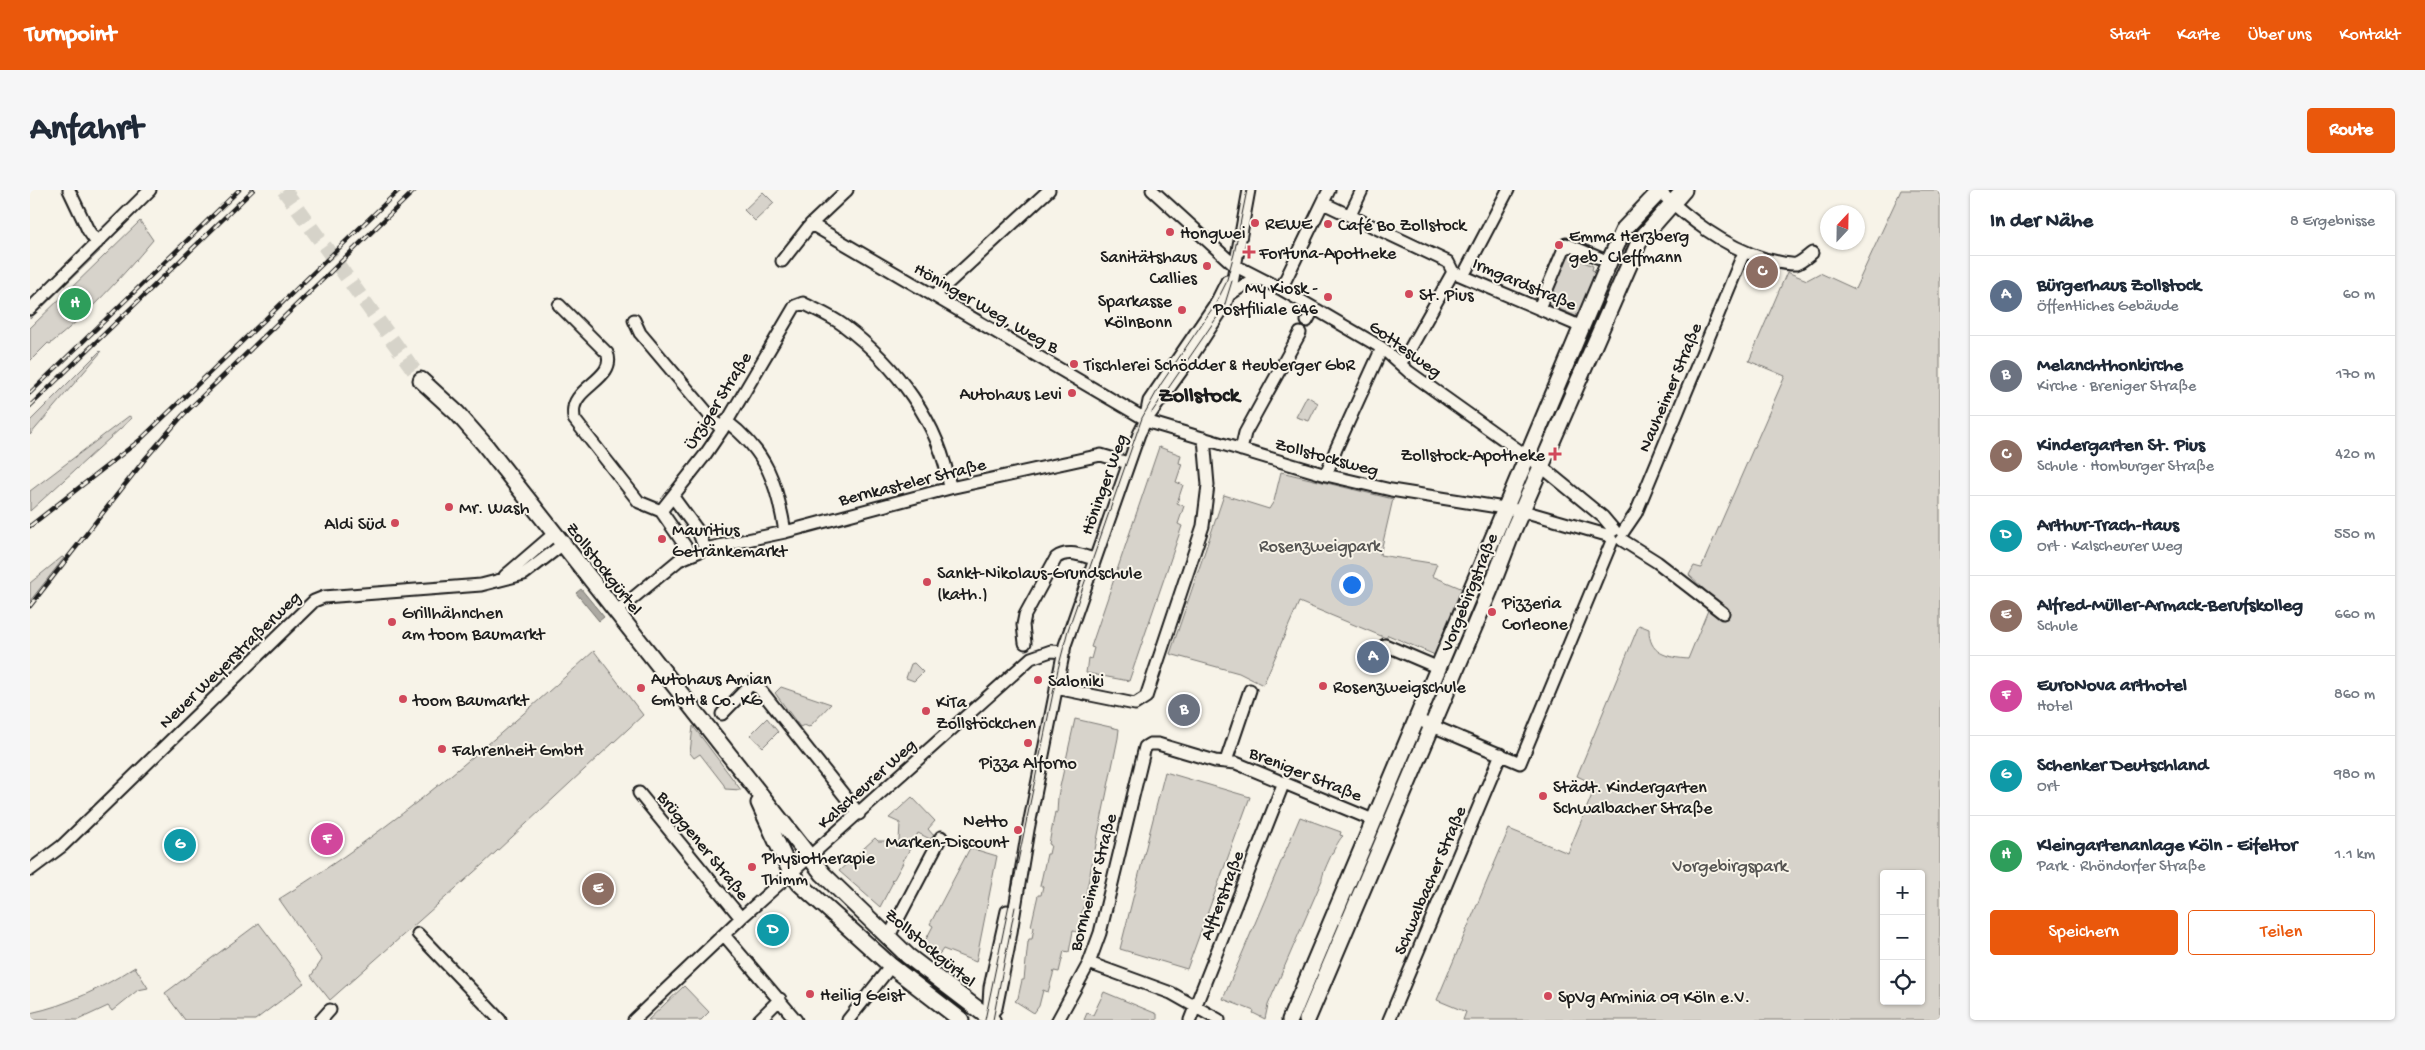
<!DOCTYPE html>
<html lang="de">
<meta charset="utf-8">
<style>
body{margin:0;font-family:"Gochi Hand",sans-serif;background:#f6f6f7;color:#1f2937}
.controls{position:absolute;right:15px;bottom:15px;display:grid;overflow:hidden;border-radius:5px;box-shadow:0 1px 4px #0004}
.controls button{width:45px;height:45px;display:grid;place-items:center;padding:0;border:0;border-bottom:1px solid #e0e1e3;background:#fff;color:#1f2937;font:25px sans-serif}
.compass{position:absolute;left:1790px;top:15px;width:45px;height:45px;border-radius:50%;background:#fff;box-shadow:0 1px 4px #0004;rotate:22deg}
.you{position:absolute;left:1321px;top:394px;width:18px;height:18px;margin:-12px;border:4px solid #fff;border-radius:50%;background:#1a73e8;box-shadow:0 0 0 8px #1a73e833}
.badge{display:grid;place-items:center;width:32px;height:32px;border-radius:50%;background:#ea580c;color:#fff;font-size:16px;font-weight:700}
.pin{position:absolute;translate:-50% -50%;border:2px solid #fff;box-shadow:0 1px 5px #0006}
.list{margin:0;padding:0;list-style:none}
h2{display:flex;justify-content:space-between;align-items:center;height:65px;margin:0;padding:0 20px;font-size:21px}
h2 small{font-size:16px;font-weight:400;color:#747a83}
.list li{display:grid;grid-template-columns:32px 1fr auto;gap:15px;align-items:center;box-sizing:border-box;height:80px;padding:0 20px;border-top:1px solid #e0e1e3}
.list b{display:block;font-size:19px;white-space:nowrap}
.list p{margin:0;font-size:16px;white-space:nowrap;color:#747a83}
.list em{font-size:16px;font-style:normal;color:#747a83}
.actions{display:flex;gap:10px;padding:15px 20px}
.actions a{flex:1;padding:11px 0;border:1px solid #ea580c;border-radius:5px;text-align:center;font-size:18px;color:#ea580c}
.actions .main{background:#ea580c;color:#fff}
.icon{flex:none;width:28px;height:28px;fill:none;stroke:currentColor;stroke-width:2;stroke-linecap:round;stroke-linejoin:round}
.map{position:relative;flex:none;width:1910px;height:830px;overflow:hidden;border-radius:5px}
header{display:flex;align-items:center;gap:30px;box-sizing:border-box;height:70px;padding:0 25px;background:#ea580c;color:#fff}
header strong{font-size:24px}
nav{display:flex;gap:28px;margin-inline-start:auto;font-size:18px}
.intro{display:flex;align-items:center;justify-content:space-between;box-sizing:border-box;height:120px;padding:0 30px}
h1{margin:0;font-size:35px}
.button{padding:12px 22px;border-radius:5px;background:#ea580c;color:#fff;font-size:18px;font-weight:700}
main{display:flex;gap:30px;padding:0 30px}
aside{flex:1;background:#fff;border-radius:5px;box-shadow:0 1px 4px #0004}
.map>svg:first-child{display:block}
.green{fill:#d7d3cb;stroke:#7a7874;fill-rule:evenodd}
.water{fill:#aca9a2;stroke:#72716c}
.lines{fill:none;stroke-linecap:round;stroke-linejoin:round}
.major-tunnel{stroke:#d6d3c9;stroke-width:15;stroke-dasharray:15 8;stroke-linecap:butt}
.minor-casing{stroke:#1c1c1c;stroke-width:15}
.major-casing{stroke:#1c1c1c;stroke-width:19}
.minor{stroke:#f7f3e8;stroke-width:11}
.major{stroke:#f7f3e8;stroke-width:15}
.tram{stroke:#1c1c1c;stroke-width:1}
.rail-casing{stroke:#1c1c1c;stroke-width:4.5}
.rail{stroke:#f7f3e8;stroke-width:2.5;stroke-dasharray:8;stroke-linecap:butt}
.poi-dot{fill:#d1495b;stroke:#f7f3e8;stroke-width:2}
.labels{text-anchor:middle;stroke-width:4;stroke-linejoin:round;paint-order:stroke}
.poi-label{font-size:18px;fill:#1c1c1c;stroke:#f7f3e8;text-anchor:start}
.street-label{font-size:18px;fill:#1c1c1c;stroke:#f7f3e8}
.park-label{font-size:18px;fill:#545351;stroke:#f7f3e8}
.district-label{font-size:22px;font-weight:bold;fill:#1c1c1c;stroke:#f7f3e8}
</style>
<header>
<strong>Turnpoint</strong>
<nav><a>Start</a><a>Karte</a><a>Über uns</a><a>Kontakt</a></nav>
</header>
<div class="intro"><h1>Anfahrt</h1><a class="button">Route</a></div>
<main>
<div class="map">
<svg width="1910" height="830" viewBox="0 0 1910 830">
<rect width="100%" height="100%" fill="#f7f3e8"/>
<filter id="ink" filterUnits="userSpaceOnUse"><feTurbulence type="fractalNoise" baseFrequency=".02" numOctaves="2"/><feDisplacementMap in="SourceGraphic" scale="10" xChannelSelector="R" yChannelSelector="G"/><feConvolveMatrix kernelMatrix="1 2 1 2 8 2 1 2 1" color-interpolation-filters="sRGB"/></filter>
<g filter="url(#ink)">
<!-- green -->
<path class="green" d="M 1871,0 L 1910,0 L 1910,830 L 1433,830 L 1436,822 L 1407,810 L 1479,639 L 1538,663 L 1566,595 L 1547,586 L 1609,435 L 1619,439 C 1619,464 1636,467 1658,469 L 1683,408 L 1659,385 L 1664,376 L 1671,378 L 1755,186 L 1719,171 L 1757,82 L 1777,90 L 1790,83 L 1825,99 ZM 1854,684 L 1891,684 L 1891,811 L 1854,811 Z
M 733,2 L 744,13 L 725,31 L 714,20 Z
M 110,31 L 123,50 C 91,88 59,123 20,154 L 18,153 L 0,171 L 0,138 Z
M 68,58 L 70,61 L 0,129 L 0,124 Z
M 1538,65 L 1563,76 L 1562,80 L 1567,82 L 1548,127 L 1517,114 Z
M 70,161 L 71,162 L 0,245 L 0,231 Z
M 1277,206 L 1288,213 L 1279,231 L 1266,227 Z
M 99,226 L 102,228 L 0,321 L 0,301 Z
M 1129,257 L 1151,265 L 1149,273 L 1152,274 L 1146,292 L 1153,295 L 1147,313 L 1154,316 L 1148,334 L 1152,336 L 1099,491 L 1056,483 L 1058,468 L 1061,469 L 1064,458 L 1061,457 L 1064,448 Z
M 1251,282 L 1363,309 L 1350,365 L 1407,374 L 1402,386 L 1433,399 L 1405,465 L 1358,445 L 1356,448 L 1269,412 L 1233,495 L 1209,483 L 1140,464 L 1194,305 L 1239,319 L 1244,311 Z
M 32,367 L 34,368 L 0,411 L 0,393 Z
M 564,461 L 613,525 L 452,675 L 300,810 L 281,786 L 292,770 L 249,709 C 363,639 465,550 564,461 Z
M 884,473 L 893,482 L 884,491 L 876,488 L 881,474 Z
M 751,497 L 801,514 L 779,537 L 774,535 L 770,537 L 745,503 Z
M 737,528 L 748,542 L 733,557 L 720,545 Z
M 1045,529 L 1089,539 L 1088,548 L 1048,742 L 1043,741 L 1039,762 L 1034,761 L 1029,782 L 1024,781 L 1018,802 L 1013,800 L 1009,816 L 1004,823 L 985,811 L 988,808 L 992,790 L 994,790 L 998,752 L 999,749 L 1002,749 L 1004,737 L 1001,736 L 1008,705 L 1011,705 L 1013,696 L 1010,696 L 1017,664 L 1019,664 L 1021,655 L 1019,654 L 1025,622 L 1027,623 L 1028,606 Z
M 663,536 L 711,600 L 695,599 L 694,595 L 670,564 L 664,568 L 660,563 Z
M 1135,582 L 1220,607 L 1157,779 L 1090,759 Z
M 882,607 L 905,631 L 898,639 L 904,646 L 900,649 L 888,643 L 875,668 L 872,670 L 874,671 L 864,689 L 861,690 L 863,692 L 850,717 L 809,681 L 845,648 L 848,651 L 869,651 L 870,633 L 859,628 Z
M 1270,627 L 1311,642 L 1310,645 L 1313,646 C 1308,649 1291,685 1292,690 L 1238,815 L 1235,829 L 1223,823 L 1224,821 L 1193,809 Z
M 940,658 L 967,666 L 946,772 L 913,759 L 906,769 L 892,757 L 903,736 L 900,734 Z
M 229,733 L 274,793 L 225,830 L 155,830 L 135,803 Z
M 105,777 L 118,798 L 108,800 L 82,821 L 78,816 L 48,830 L 0,830 L 0,823 C 38,815 72,798 105,777 Z
M 654,796 L 679,822 L 671,830 L 618,830 Z
M 1074,802 L 1127,824 L 1127,830 L 1054,830 L 1057,823 L 1063,825 Z"/>
<!-- water -->
<path class="water" d="M 551,399 L 574,427 L 569,431 L 546,403 Z"/>
<g class="lines">
<!-- major-tunnel -->
<path class="major-tunnel" d="M 254,0 L 391,190"/>
<!-- minor casing -->
<g class="minor-casing">
<path id="minor" d="M 39,0 L 58,40 L 67,53
M 1122,0 L 1204,75 L 1251,99 L 1352,158 L 1379,182 L 1512,277 L 1573,327 L 1584,340
M 1628,0 C 1660,30 1693,56 1735,69 C 1744,71 1757,75 1766,74 C 1772,72 1777,67 1782,63
M 1293,13 L 1418,72 L 1423,82 L 1552,137
M 1320,25 L 1332,0
M 781,34 L 1122,233 L 1296,285 L 1361,300 L 1493,321 L 1580,346
M 752,71 L 781,34 L 817,0
M 1433,86 L 1478,0
M 1251,99 L 1299,0
M 1199,105 L 1220,91 L 1231,89
M 904,106 L 1019,0
M 529,115 L 577,163 C 587,186 548,196 544,217 C 543,221 544,226 544,229 L 609,312 L 631,321 L 660,363
M 1509,118 L 1536,54 L 1579,72
M 0,119 L 120,0
M 604,130 L 610,143 L 692,240
M 1277,131 L 1284,118
M 1370,172 L 1376,166 L 1423,82
M 1116,226 L 1119,211 L 1186,113 L 1197,91
M 696,231 C 737,262 747,293 755,342
M 1211,260 L 1215,243 L 1270,143
M 1296,285 L 1306,259 L 1352,158
M 643,307 L 668,341 L 675,359
M 631,321 L 675,265 L 692,240 L 765,116 L 773,113 C 786,120 801,126 813,135 C 865,174 910,232 920,298
M 1593,342 L 1606,323 L 1714,62
M 1592,350 L 1627,372 L 1693,423
M 475,386 L 525,343
M 586,422 L 649,370 L 675,359 L 755,342 L 920,298 L 1071,265 L 1098,273
M 995,453 L 993,435 L 995,425 L 1026,368 C 1038,359 1052,366 1065,369
M 1355,455 L 1409,478
M 1026,498 L 1105,514 L 1116,507 L 1173,336 L 1178,295 L 1174,248
M 692,524 L 721,494 L 729,498 L 829,624
M 1386,529 L 1490,573 L 1582,351
M 1196,571 L 1220,500
M 609,603 L 711,728
M 0,680 L 32,656 L 284,411 L 294,407 L 451,395 L 494,384 L 533,354
M 388,744 L 470,830
M 694,745 L 766,830
M 858,748 L 911,647
M 1059,773 L 1141,803 L 1189,830
M 958,828 L 966,818 L 978,760 L 998,640 L 1035,455 L 1109,244 L 1116,230 L 1162,166 L 1194,117 L 1201,99 L 1219,0
M 958,828 L 960,797 L 977,721
M 291,830 L 300,820
M 604,830 L 711,728 L 1001,468 L 1021,461 L 1034,462
M 729,830 L 750,809
M 818,830 L 861,776
M 1028,830 L 1059,773 L 1070,743 L 1115,557 L 1120,554 L 1128,554 L 1185,571 L 1206,573 L 1343,630
M 1160,830 L 1254,592
M 1359,830 L 1471,564"/>
</g>
<!-- major casing -->
<g class="major-casing">
<path id="major" d="M 391,190 L 427,223 L 455,255 L 793,684 L 878,766 L 962,830
M 729,613 L 761,683 L 770,694 L 861,776 L 931,830
M 1260,830 L 1579,72 L 1594,39 L 1631,0
M 1277,830 L 1462,395 L 1482,343 L 1610,50 L 1654,0"/>
</g>
<!-- minor -->
<use href="#minor" class="minor"/>
<!-- major -->
<use href="#major" class="major"/>
<!-- tram -->
<path class="tram" d="M 1122,222 L 1194,117 L 1202,91
M 955,830 L 1028,479 L 1038,440 L 1112,228 L 1131,194 L 1186,113 L 1196,93 L 1204,64 L 1217,0
M 963,830 L 985,717"/>
<!-- rail casing -->
<g class="rail-casing">
<path id="rail" d="M 0,203 L 209,0
M 0,216 L 223,0
M 0,336 L 110,250 L 369,0
M 0,416 L 115,269 L 153,225 L 385,0"/>
</g>
<!-- rail -->
<use href="#rail" class="rail"/>
</g>
</g>
<!-- markers -->
<g class="poi-dot">
<circle cx="1225" cy="33" r="5"/>
<circle cx="1298" cy="34" r="5"/>
<circle cx="1140" cy="42" r="5"/>
<circle cx="1529" cy="55" r="5"/>
<path d="M1216.5 54.5h5v5h5v5h-5v5h-5v-5h-5v-5h5z"/>
<circle cx="1177" cy="76" r="5"/>
<circle cx="1379" cy="104" r="5"/>
<circle cx="1298" cy="107" r="5"/>
<circle cx="1152" cy="120" r="5"/>
<circle cx="1044" cy="174" r="5"/>
<circle cx="1042" cy="203" r="5"/>
<path d="M1522.5 256.5h5v5h5v5h-5v5h-5v-5h-5v-5h5z"/>
<circle cx="419" cy="317" r="5"/>
<circle cx="365" cy="333" r="5"/>
<circle cx="632" cy="349" r="5"/>
<circle cx="897" cy="392" r="5"/>
<circle cx="1462" cy="422" r="5"/>
<circle cx="362" cy="432" r="5"/>
<circle cx="1008" cy="490" r="5"/>
<circle cx="1293" cy="496" r="5"/>
<circle cx="611" cy="498" r="5"/>
<circle cx="373" cy="509" r="5"/>
<circle cx="896" cy="521" r="5"/>
<circle cx="998" cy="553" r="5"/>
<circle cx="412" cy="559" r="5"/>
<circle cx="1513" cy="606" r="5"/>
<circle cx="988" cy="640" r="5"/>
<circle cx="722" cy="677" r="5"/>
<circle cx="780" cy="804" r="5"/>
<circle cx="1518" cy="806" r="5"/>
</g>
<g class="labels">
<!-- poi labels -->
<g class="poi-label">
<text x="1235" y="39">REWE</text>
<text x="1308" y="40">Café Bo Zollstock</text>
<text x="1150" y="48">Hongwei</text>
<text x="1539" y="51">Emma Herzberg<tspan x="1539" dy="21">geb. Cleffmann</tspan></text>
<text x="1229" y="68">Fortuna-Apotheke</text>
<text x="1167" y="72" text-anchor="end">Sanitätshaus<tspan x="1167" dy="21">Callies</tspan></text>
<text x="1288" y="103" text-anchor="end">My Kiosk -<tspan x="1288" dy="21">Postfiliale 646</tspan></text>
<text x="1389" y="110">St. Pius</text>
<text x="1142" y="116" text-anchor="end">Sparkasse<tspan x="1142" dy="21">KölnBonn</tspan></text>
<text x="1054" y="180">Tischlerei Schödder &amp; Heuberger GbR</text>
<text x="1032" y="209" text-anchor="end">Autohaus Levi</text>
<text x="1515" y="270" text-anchor="end">Zollstock-Apotheke</text>
<text x="429" y="323">Mr. Wash</text>
<text x="355" y="339" text-anchor="end">Aldi Süd</text>
<text x="642" y="345">Mauritius<tspan x="642" dy="21">Getränkemarkt</tspan></text>
<text x="907" y="388">Sankt-Nikolaus-Grundschule<tspan x="907" dy="21">(kath.)</tspan></text>
<text x="1472" y="418">Pizzeria<tspan x="1472" dy="21">Corleone</tspan></text>
<text x="372" y="428">Grillhähnchen<tspan x="372" dy="21">am toom Baumarkt</tspan></text>
<text x="621" y="494">Autohaus Amian<tspan x="621" dy="21">GmbH &amp; Co. KG</tspan></text>
<text x="1018" y="496">Saloniki</text>
<text x="1303" y="502">Rosenzweigschule</text>
<text x="383" y="515">toom Baumarkt</text>
<text x="906" y="517">KiTa<tspan x="906" dy="21">Zollstöckchen</tspan></text>
<text x="422" y="565">Fahrenheit GmbH</text>
<text x="998" y="578" text-anchor="middle">Pizza Alforno</text>
<text x="1523" y="602">Städt. Kindergarten<tspan x="1523" dy="21">Schwalbacher Straße</tspan></text>
<text x="978" y="636" text-anchor="end">Netto<tspan x="978" dy="21">Marken-Discount</tspan></text>
<text x="732" y="673">Physiotherapie<tspan x="732" dy="21">Thimm</tspan></text>
<text x="790" y="810">Heilig Geist</text>
<text x="1528" y="812">SpVg Arminia 09 Köln e.V.</text>
</g>
<!-- street labels -->
<g class="street-label">
<text transform="translate(1495 93) rotate(23)" y="6">Irmgardstraße</text>
<text transform="translate(957 117) rotate(30)" y="6">Höninger Weg, Weg B</text>
<text transform="translate(1376 158) rotate(36)" y="6">Gottesweg</text>
<text transform="translate(1639 197) rotate(-67)" y="6">Nauheimer Straße</text>
<text transform="translate(687 210) rotate(-58)" y="6">Ürziger Straße</text>
<text transform="translate(1297 266) rotate(15)" y="6">Zollstocksweg</text>
<text transform="translate(882 291) rotate(-14)" y="6">Bernkasteler Straße</text>
<text transform="translate(1073 294) rotate(-70)" y="6">Höninger Weg</text>
<text transform="translate(575 378) rotate(52)" y="6">Zollstockgürtel</text>
<text transform="translate(1438 402) rotate(-68)" y="6">Vorgebirgstraße</text>
<text transform="translate(199 469) rotate(-44)" y="6">Neuer Weyerstraßerweg</text>
<text transform="translate(1276 583) rotate(22)" y="6">Breniger Straße</text>
<text transform="translate(836 593) rotate(-42)" y="6">Kalscheurer Weg</text>
<text transform="translate(674 655) rotate(51)" y="6">Brüggener Straße</text>
<text transform="translate(1399 690) rotate(-67)" y="6">Schwalbacher Straße</text>
<text transform="translate(1062 692) rotate(-75)" y="6">Bornheimer Straße</text>
<text transform="translate(1191 705) rotate(-69)" y="6">Alfterstraße</text>
<text transform="translate(901 757) rotate(40)" y="6">Zollstockgürtel</text>
</g>
<!-- park labels -->
<g class="park-label">
<text x="1290" y="361">Rosenzweigpark</text>
<text x="1700" y="681">Vorgebirgspark</text>
</g>
<!-- district labels -->
<g class="district-label">
<text x="1169" y="211">Zollstock</text>
</g>
</g>
</svg>
<div class="controls">
<button>+</button>
<button>−</button>
<button><svg class="icon" aria-label="locate" viewBox="0 0 24 24"><circle cx="12" cy="12" r="6"/><path d="M12 2v4M12 18v4M2 12h4M18 12h4"/></svg></button>
</div>
<svg class="compass" viewBox="-18 -18 36 36"><path d="M0-13l5 13h-10z" fill="#e53935"/><path d="M0 13l5-13h-10z" fill="#747a83"/></svg>
<div class="you"></div>
<div class="pin badge" style="left:1343px;top:467px;background:#5c6f8a">A</div>
<div class="pin badge" style="left:1154px;top:520px;background:#6b7280">B</div>
<div class="pin badge" style="left:1732px;top:82px;background:#8d6e63">C</div>
<div class="pin badge" style="left:743px;top:740px;background:#0f9aa8">D</div>
<div class="pin badge" style="left:568px;top:699px;background:#8d6e63">E</div>
<div class="pin badge" style="left:297px;top:649px;background:#d1479c">F</div>
<div class="pin badge" style="left:150px;top:655px;background:#0f9aa8">G</div>
<div class="pin badge" style="left:45px;top:114px;background:#2e9e5b">H</div>
</div>
<aside>
<h2>In der Nähe<small>8 Ergebnisse</small></h2>
<ul class="list">
<li><span class="badge" style="background:#5c6f8a">A</span><div><b>Bürgerhaus Zollstock</b><p>Öffentliches Gebäude</p></div><em>60 m</em></li>
<li><span class="badge" style="background:#6b7280">B</span><div><b>Melanchthonkirche</b><p>Kirche · Breniger Straße</p></div><em>170 m</em></li>
<li><span class="badge" style="background:#8d6e63">C</span><div><b>Kindergarten St. Pius</b><p>Schule · Homburger Straße</p></div><em>420 m</em></li>
<li><span class="badge" style="background:#0f9aa8">D</span><div><b>Arthur-Trach-Haus</b><p>Ort · Kalscheurer Weg</p></div><em>550 m</em></li>
<li><span class="badge" style="background:#8d6e63">E</span><div><b>Alfred-Müller-Armack-Berufskolleg</b><p>Schule</p></div><em>660 m</em></li>
<li><span class="badge" style="background:#d1479c">F</span><div><b>EuroNova arthotel</b><p>Hotel</p></div><em>860 m</em></li>
<li><span class="badge" style="background:#0f9aa8">G</span><div><b>Schenker Deutschland</b><p>Ort</p></div><em>980 m</em></li>
<li><span class="badge" style="background:#2e9e5b">H</span><div><b>Kleingartenanlage Köln - Eifeltor</b><p>Park · Rhöndorfer Straße</p></div><em>1.1 km</em></li>
</ul>
<div class="actions"><a class="main">Speichern</a><a>Teilen</a></div>
</aside>
</main>
